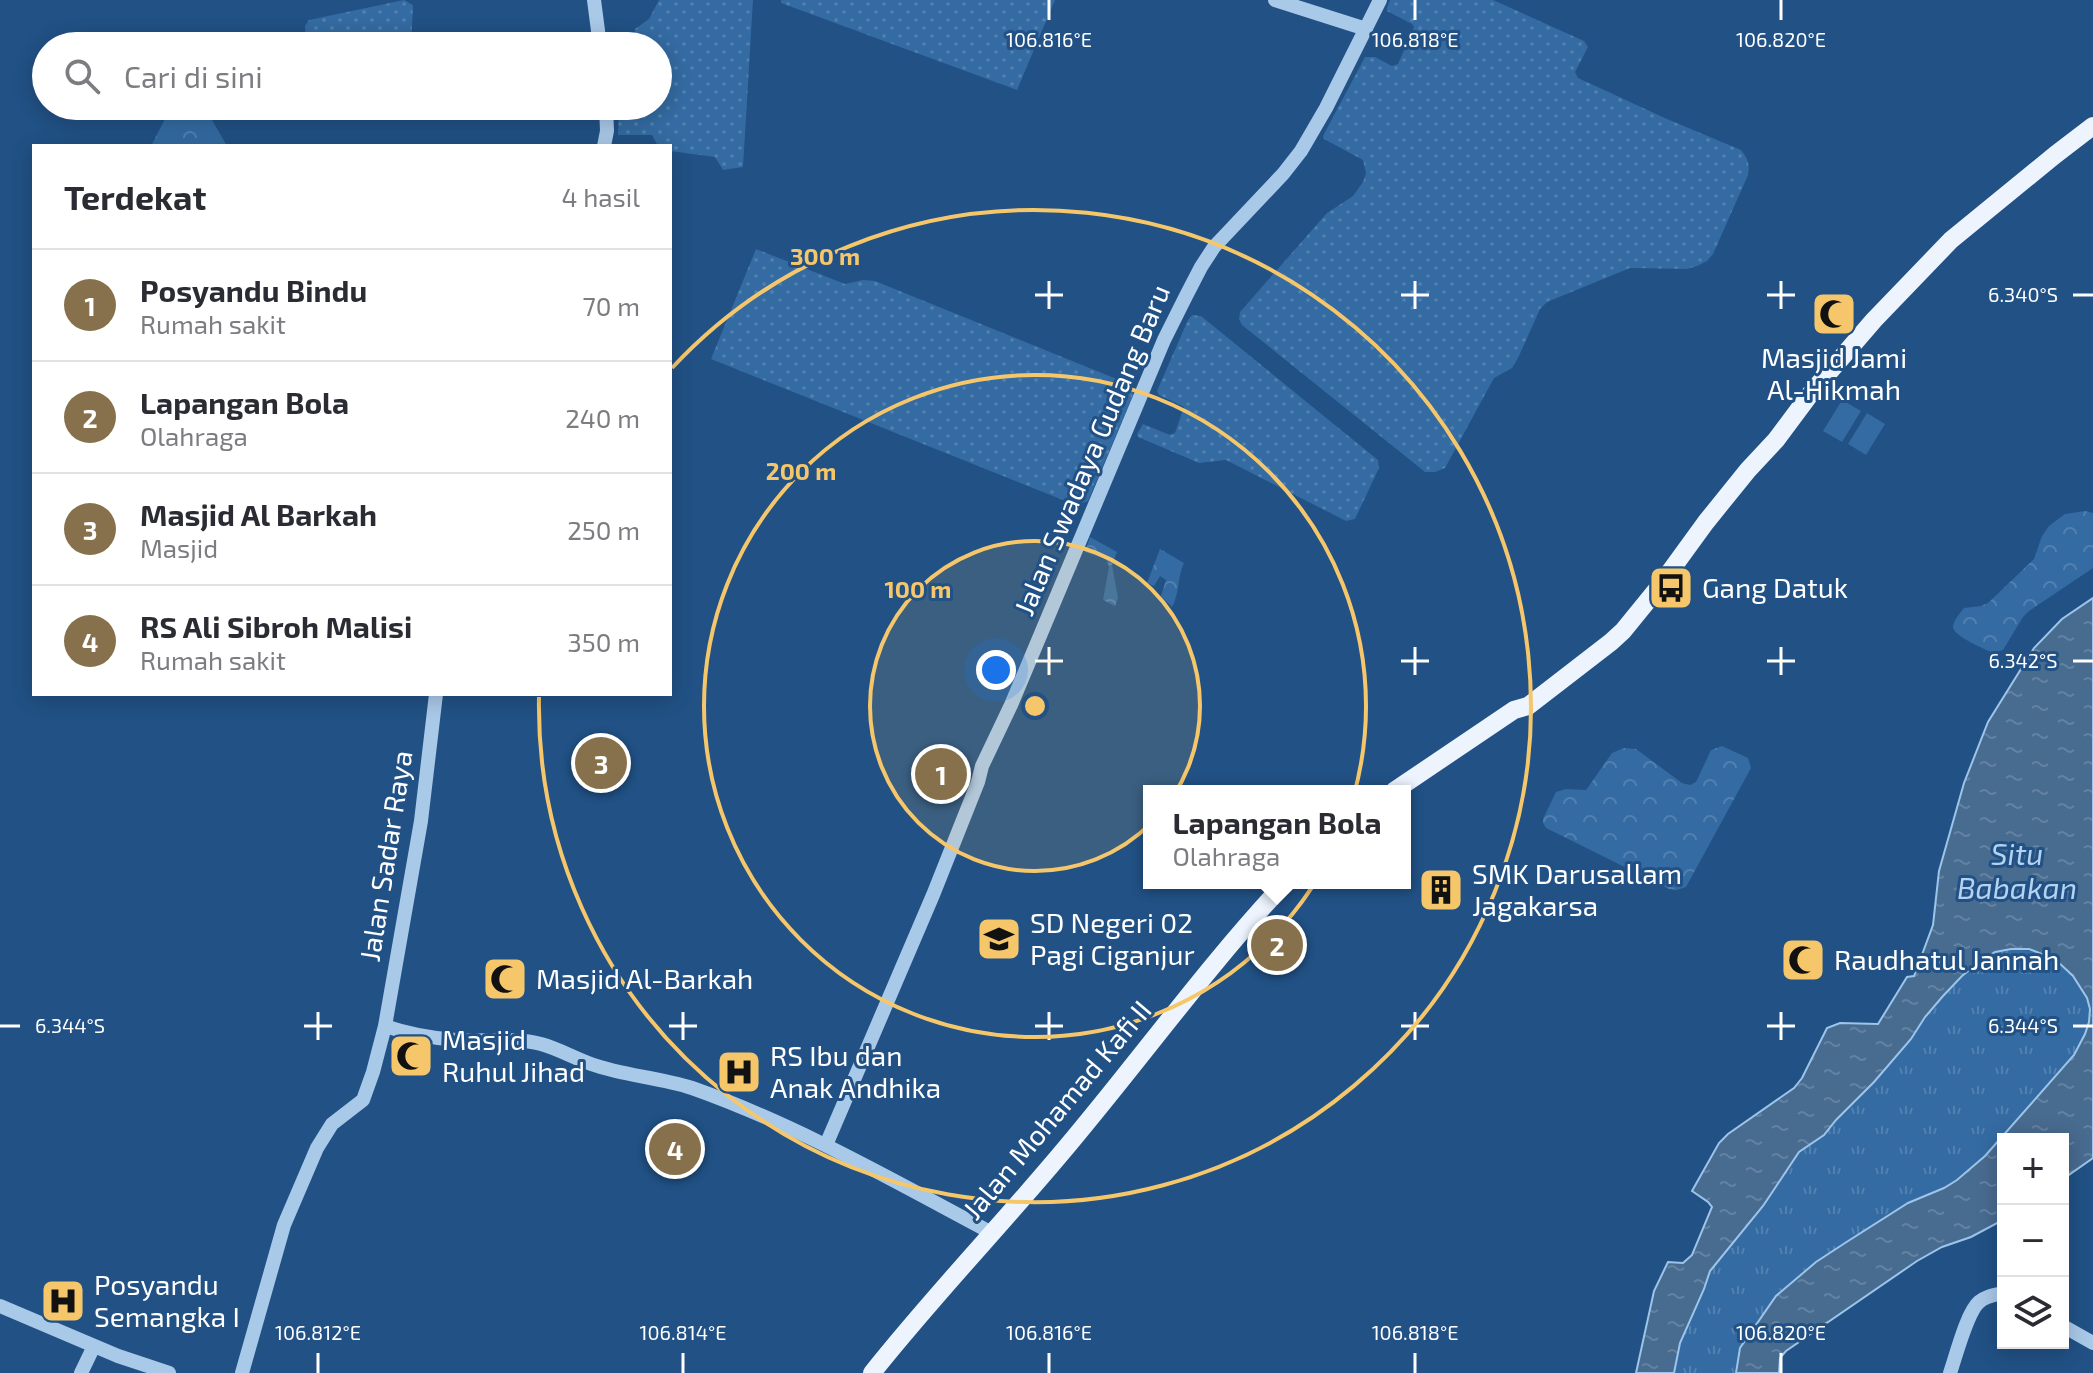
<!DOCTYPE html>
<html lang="id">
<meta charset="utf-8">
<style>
body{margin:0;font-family:"Exo 2",sans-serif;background:#f2f2f3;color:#2b2b33}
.controls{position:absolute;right:24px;bottom:24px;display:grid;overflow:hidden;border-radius:0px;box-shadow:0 4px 20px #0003}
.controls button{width:72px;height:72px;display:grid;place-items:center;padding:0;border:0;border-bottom:2px solid #e1e1e2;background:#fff;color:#2b2b33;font:40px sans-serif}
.you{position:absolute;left:996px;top:670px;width:28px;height:28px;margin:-20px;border:6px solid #fff;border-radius:50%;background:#1a73e8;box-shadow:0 0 0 12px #1a73e833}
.badge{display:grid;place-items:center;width:52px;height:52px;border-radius:50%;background:#86714c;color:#fff;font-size:26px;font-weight:700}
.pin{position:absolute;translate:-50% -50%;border:4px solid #fff;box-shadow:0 2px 8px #0006}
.popup{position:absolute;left:1143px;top:785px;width:268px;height:104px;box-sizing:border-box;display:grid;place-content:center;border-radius:0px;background:#fff;filter:drop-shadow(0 2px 6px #0005);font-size:26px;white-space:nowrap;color:#7c7c81}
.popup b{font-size:30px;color:#2b2b33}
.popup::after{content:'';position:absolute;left:50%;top:100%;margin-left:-16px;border:16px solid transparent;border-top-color:#fff}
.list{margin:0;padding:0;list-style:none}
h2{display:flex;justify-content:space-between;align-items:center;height:104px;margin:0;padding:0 32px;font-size:34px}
h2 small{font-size:26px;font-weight:400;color:#7c7c81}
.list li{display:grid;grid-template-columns:52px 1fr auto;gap:24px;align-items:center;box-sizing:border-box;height:112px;padding:0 32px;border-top:2px solid #e1e1e2}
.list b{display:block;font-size:30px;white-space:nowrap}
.list p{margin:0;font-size:26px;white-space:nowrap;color:#7c7c81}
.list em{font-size:26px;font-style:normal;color:#7c7c81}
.icon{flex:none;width:44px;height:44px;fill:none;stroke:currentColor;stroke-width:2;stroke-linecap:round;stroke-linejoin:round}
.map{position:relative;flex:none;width:2093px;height:1373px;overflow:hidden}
.search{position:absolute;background:#fff;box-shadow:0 4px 20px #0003;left:32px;top:32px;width:640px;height:88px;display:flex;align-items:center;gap:20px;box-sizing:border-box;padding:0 28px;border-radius:44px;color:#7c7c81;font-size:30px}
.panel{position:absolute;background:#fff;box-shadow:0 4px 20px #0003;left:32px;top:144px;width:640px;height:552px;border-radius:0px}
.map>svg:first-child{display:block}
.grass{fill:url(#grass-dots)}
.forest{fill:url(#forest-crowns)}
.park{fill:url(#park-tufts)}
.pitch{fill:#346ba2}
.water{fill:url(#water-ripples);stroke:#9dc5eb;stroke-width:2}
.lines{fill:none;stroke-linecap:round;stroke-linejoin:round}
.minor{stroke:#a9c9e9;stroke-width:14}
.major{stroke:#edf4fe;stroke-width:18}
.ticks{fill:none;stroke:#fff;stroke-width:3}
.ring{fill:none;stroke:#f6c76a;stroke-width:4}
.labels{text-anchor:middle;stroke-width:6;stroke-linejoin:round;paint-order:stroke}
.poi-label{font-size:28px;fill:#fff;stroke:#215185;text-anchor:start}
.street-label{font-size:28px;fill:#fff;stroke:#215185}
.water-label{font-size:30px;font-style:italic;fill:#b5d3f1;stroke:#215185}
.ticks-label{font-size:20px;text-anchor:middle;fill:#fff;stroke:#215185;stroke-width:6;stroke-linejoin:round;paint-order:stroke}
.centre{fill:#f6c76a;stroke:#215185;stroke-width:4}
.ring-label{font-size:24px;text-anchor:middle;font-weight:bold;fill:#f6c76a;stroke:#215185;stroke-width:6;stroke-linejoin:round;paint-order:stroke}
</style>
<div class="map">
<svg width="2093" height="1373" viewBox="0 0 2093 1373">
<defs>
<pattern id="grass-dots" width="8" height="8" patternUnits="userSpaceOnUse" patternTransform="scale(2)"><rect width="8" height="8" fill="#346ba2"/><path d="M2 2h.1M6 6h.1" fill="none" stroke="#5281b0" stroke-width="1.8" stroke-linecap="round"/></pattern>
<pattern id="forest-crowns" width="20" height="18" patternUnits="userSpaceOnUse" patternTransform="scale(2)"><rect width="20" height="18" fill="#346ba2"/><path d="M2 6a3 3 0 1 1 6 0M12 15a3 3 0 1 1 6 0" fill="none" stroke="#5281b0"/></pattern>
<pattern id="park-tufts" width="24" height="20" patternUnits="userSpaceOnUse" patternTransform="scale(2)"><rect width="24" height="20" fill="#346ba2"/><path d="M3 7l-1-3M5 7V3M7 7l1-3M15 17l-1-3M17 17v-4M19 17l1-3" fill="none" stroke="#5281b0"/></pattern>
<pattern id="water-ripples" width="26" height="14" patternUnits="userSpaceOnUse" patternTransform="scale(2)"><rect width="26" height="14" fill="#486b90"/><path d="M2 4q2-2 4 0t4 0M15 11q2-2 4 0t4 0" fill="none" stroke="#6381a1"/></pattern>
</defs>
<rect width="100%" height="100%" fill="#215185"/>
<!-- grass -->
<path class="grass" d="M 404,0 L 413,5 L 411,46 L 306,46 L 305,26 L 309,20 Z
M 659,0 L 753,0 L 743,167 L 723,170 L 715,157 L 670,151 L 670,146 L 658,146 L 652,135 L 618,135 L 619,106 L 658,106 L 658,46 L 636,46 L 635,29 L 649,19 Z
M 781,0 L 1055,0 L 1017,90 L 781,3 Z
M 1390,0 L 1493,0 L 1584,41 L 1588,47 L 1575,72 L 1578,78 L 1667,119 L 1741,150 C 1748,159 1750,164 1748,175 L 1713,254 L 1707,261 L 1697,266 L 1687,269 L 1630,268 L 1547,302 L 1540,309 L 1518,358 L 1512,368 L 1494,378 L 1445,468 L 1435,472 L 1425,472 L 1242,325 L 1239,319 L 1240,312 L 1327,213 L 1353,196 L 1363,182 L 1366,173 L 1363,160 L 1324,139 L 1323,136 L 1365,57 L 1375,57 L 1392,66 L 1398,64 L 1414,27 L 1412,24 L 1387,11 L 1387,8 Z
M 756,249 L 845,284 L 863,280 L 875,281 L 1129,384 L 1133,394 L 1131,400 L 1088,501 L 1080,504 L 1073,504 L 711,359 Z
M 1192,315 L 1201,316 L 1378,460 L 1379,468 L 1355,519 L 1346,521 L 1226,460 L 1199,463 L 1138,437 L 1137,434 L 1143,424 L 1170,435 L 1175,433 L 1184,407 L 1159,395 L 1157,391 L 1188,320 Z"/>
<!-- forest -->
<path class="forest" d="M 165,119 L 212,120 L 227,146 L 151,146 Z
M 2085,511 L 2093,513 L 2093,568 L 2029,611 L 2023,617 L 2003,650 L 1993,653 C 1985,649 1953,636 1953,627 C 1953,621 1960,613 1964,608 L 1981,606 L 1988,603 L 2034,559 L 2042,536 L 2049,526 L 2065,514 Z
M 1090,537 L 1117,552 L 1112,565 L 1118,598 L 1115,606 L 1103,600 L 1109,567 L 1106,559 L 1085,552 Z
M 1160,549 L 1184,563 C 1177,578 1180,593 1172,607 L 1161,596 L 1166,580 L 1160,576 L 1154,586 L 1147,583 Z
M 1722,746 L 1748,758 L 1751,768 L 1686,887 L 1677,890 L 1669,889 L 1546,828 L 1543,823 L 1543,819 L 1556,792 L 1566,789 L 1586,790 L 1612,753 L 1624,748 L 1636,749 L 1682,783 L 1690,785 L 1696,782 L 1711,750 Z"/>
<!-- park -->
<path class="park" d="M 2011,949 C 2040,949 2062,959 2078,984 C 2086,997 2092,1007 2089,1023 C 2082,1059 2040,1093 2017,1120 C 1998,1141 1981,1163 1957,1181 C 1942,1191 1924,1195 1907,1203 C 1891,1211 1876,1223 1861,1233 C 1837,1248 1812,1262 1792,1282 C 1780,1292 1743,1336 1740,1349 C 1738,1357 1739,1365 1736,1373 L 1674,1373 L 1680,1343 L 1704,1289 L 1710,1271 L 1762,1206 L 1799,1152 L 1824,1135 L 1836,1120 L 1874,1082 L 1911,1039 L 1925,1017 L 1962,976 L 1982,960 L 1995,952 Z"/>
<!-- pitch -->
<path class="pitch" d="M 1842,400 L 1861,411 L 1842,442 L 1823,431 Z
M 1867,413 L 1885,424 L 1866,455 L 1848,444 Z"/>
<!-- water -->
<path class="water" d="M 2093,598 L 2093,1158 L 2063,1179 L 2063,1139 L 2003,1139 L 2003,1220 L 1971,1237 L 1942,1247 L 1917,1261 L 1786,1351 L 1780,1358 L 1779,1373 L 1736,1373 L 1740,1348 L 1776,1296 L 1816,1262 L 1845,1243 L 1908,1203 L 1944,1188 L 1957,1180 L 1985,1156 L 2074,1055 L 2085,1034 L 2089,1022 L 2090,1009 L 2087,998 L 2073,976 L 2055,959 L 2029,949 L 2011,949 L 1995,952 L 1982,960 L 1962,976 L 1943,996 L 1925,1017 L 1911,1039 L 1874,1082 L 1836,1120 L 1824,1135 L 1799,1152 L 1763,1206 L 1710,1271 L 1704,1289 L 1680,1343 L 1674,1373 L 1636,1373 L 1654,1291 L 1668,1262 L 1683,1263 L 1692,1255 L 1712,1207 L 1708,1202 L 1692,1191 L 1719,1143 L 1728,1134 L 1794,1088 L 1802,1078 L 1827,1028 L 1840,1023 L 1878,1024 L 1907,977 L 1914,976 L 1933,925 L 1939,871 L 1964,783 L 1988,722 L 2034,648 L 2062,619 Z"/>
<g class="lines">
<!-- minor -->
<path class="minor" d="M 594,0 L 600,46
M 1275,0 L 1366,29
M 604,146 L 607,131 L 606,106
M 385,1026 C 408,1034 432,1038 456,1040 C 484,1042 513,1037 541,1044 C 559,1049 574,1058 591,1064 C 624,1076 659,1077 692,1088 C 797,1125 894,1181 992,1233
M 826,1145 L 933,895 L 978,782 L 982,766 L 1011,705 L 1164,340 L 1186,296 L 1201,267 L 1214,247 L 1283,174 L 1301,151 L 1326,108 L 1380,0
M 0,1306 L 118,1356 L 169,1373
M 2063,1326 L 2093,1343
M 81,1373 L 94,1346
M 242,1373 L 284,1225 L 317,1148 L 332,1124 L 363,1100 L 373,1072 L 385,1026 L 421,821 L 436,694
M 1950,1373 C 1956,1356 1967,1312 1979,1302 C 1986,1296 1994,1295 2003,1293"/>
<!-- major -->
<path class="major" d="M 1394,791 L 1514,710 L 1528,706 L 1611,642 L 1623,631 L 1658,588 L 1706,522 L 1748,470 L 1776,440 L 1811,393 L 1874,320 L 1951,240 L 2055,155 L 2093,126
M 872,1373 C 938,1290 1012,1214 1079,1132 C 1148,1049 1211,962 1285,883"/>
</g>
<!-- ticks -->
<path class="ticks" d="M 1049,0 L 1049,20M 1415,0 L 1415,20M 1781,0 L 1781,20M 1049,281 L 1049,309M 1415,281 L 1415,309M 1781,281 L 1781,309M 1035,295 L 1063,295M 1401,295 L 1429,295M 1767,295 L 1795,295M 2073,295 L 2093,295M 1049,647 L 1049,675M 1415,647 L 1415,675M 1781,647 L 1781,675M 1035,661 L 1063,661M 1401,661 L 1429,661M 1767,661 L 1795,661M 2073,661 L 2093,661M 318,1012 L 318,1040M 683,1012 L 683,1040M 1049,1012 L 1049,1040M 1415,1012 L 1415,1040M 1781,1012 L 1781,1040M 0,1026 L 20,1026M 304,1026 L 332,1026M 669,1026 L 697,1026M 1035,1026 L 1063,1026M 1401,1026 L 1429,1026M 1767,1026 L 1795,1026M 2073,1026 L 2093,1026M 318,1353 L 318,1373M 683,1353 L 683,1373M 1049,1353 L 1049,1373M 1415,1353 L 1415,1373M 1781,1353 L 1781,1373"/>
<!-- distance rings -->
<circle cx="1035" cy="706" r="165" fill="#f6c76a" fill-opacity=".12"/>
<g class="ring">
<circle cx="1035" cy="706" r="165"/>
<circle cx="1035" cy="706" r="331"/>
<path d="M672 368A496 496 0 1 1 539 697"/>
</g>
<!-- icons -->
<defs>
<g id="mosque-square" transform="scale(2.3)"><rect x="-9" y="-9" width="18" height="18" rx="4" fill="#f6c76a" stroke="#215185"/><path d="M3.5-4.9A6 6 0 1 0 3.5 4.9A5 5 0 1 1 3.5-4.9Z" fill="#111"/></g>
<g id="bus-square" transform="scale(2.3)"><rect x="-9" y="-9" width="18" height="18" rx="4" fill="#f6c76a" stroke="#215185"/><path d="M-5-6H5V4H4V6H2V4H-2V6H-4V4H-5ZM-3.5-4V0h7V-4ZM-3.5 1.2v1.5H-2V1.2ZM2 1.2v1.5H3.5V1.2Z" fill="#111"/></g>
<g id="building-square" transform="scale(2.3)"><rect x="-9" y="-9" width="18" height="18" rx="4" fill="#f6c76a" stroke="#215185"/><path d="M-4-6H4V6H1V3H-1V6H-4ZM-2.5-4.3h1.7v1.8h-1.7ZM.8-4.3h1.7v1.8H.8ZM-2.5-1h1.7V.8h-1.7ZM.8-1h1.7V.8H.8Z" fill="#111"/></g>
<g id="school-square" transform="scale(2.3)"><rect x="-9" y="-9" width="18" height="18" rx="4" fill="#f6c76a" stroke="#215185"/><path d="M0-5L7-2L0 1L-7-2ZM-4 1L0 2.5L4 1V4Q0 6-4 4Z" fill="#111"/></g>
<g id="hospital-square" transform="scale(2.3)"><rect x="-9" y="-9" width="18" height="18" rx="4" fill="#f6c76a" stroke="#215185"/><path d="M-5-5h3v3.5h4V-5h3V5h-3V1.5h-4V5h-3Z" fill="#111"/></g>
</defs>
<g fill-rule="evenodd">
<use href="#mosque-square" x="1834" y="314"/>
<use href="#bus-square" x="1671" y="588"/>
<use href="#building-square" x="1441" y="890"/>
<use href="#school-square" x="999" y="939"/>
<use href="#mosque-square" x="1803" y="960"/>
<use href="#mosque-square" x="505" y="979"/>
<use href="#mosque-square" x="411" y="1056"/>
<use href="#hospital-square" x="739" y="1072"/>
<use href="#hospital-square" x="63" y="1301"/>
</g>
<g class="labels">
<!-- poi labels -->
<g class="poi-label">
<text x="1834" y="368" text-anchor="middle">Masjid Jami<tspan x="1834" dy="32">Al-Hikmah</tspan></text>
<text x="1702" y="598">Gang Datuk</text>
<text x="1472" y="884">SMK Darusallam<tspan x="1472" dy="32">Jagakarsa</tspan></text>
<text x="1030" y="933">SD Negeri 02<tspan x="1030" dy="32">Pagi Ciganjur</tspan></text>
<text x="1834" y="970">Raudhatul Jannah</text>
<text x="536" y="989">Masjid Al-Barkah</text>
<text x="442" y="1050">Masjid<tspan x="442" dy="32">Ruhul Jihad</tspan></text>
<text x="770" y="1066">RS Ibu dan<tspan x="770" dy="32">Anak Andhika</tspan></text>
<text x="94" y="1295">Posyandu<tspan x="94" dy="32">Semangka I</tspan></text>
</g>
<!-- street labels -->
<g class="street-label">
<text transform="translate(1092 450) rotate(-67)" y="10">Jalan Swadaya Gudang Baru</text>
<text transform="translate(386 856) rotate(-81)" y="10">Jalan Sadar Raya</text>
<text transform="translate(1057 1110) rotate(-50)" y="10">Jalan Mohamad Kafi II</text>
</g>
<!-- water labels -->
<g class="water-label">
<text x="2017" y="865">Situ<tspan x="2017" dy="34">Babakan</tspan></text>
</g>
</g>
<g class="ticks-label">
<text x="1049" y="47">106.816°E</text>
<text x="1415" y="47">106.818°E</text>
<text x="1781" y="47">106.820°E</text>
<text x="2023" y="302">6.340°S</text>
<text x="2023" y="668">6.342°S</text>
<text x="70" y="1033">6.344°S</text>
<text x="2023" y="1033">6.344°S</text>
<text x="318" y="1340">106.812°E</text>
<text x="683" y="1340">106.814°E</text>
<text x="1049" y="1340">106.816°E</text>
<text x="1415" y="1340">106.818°E</text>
<text x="1781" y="1340">106.820°E</text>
</g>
<circle cx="1035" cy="706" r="12" class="centre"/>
<g class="ring-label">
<text x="825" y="265">300 m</text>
<text x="801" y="480">200 m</text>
<text x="918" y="598">100 m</text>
</g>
</svg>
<div class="controls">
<button>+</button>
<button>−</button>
<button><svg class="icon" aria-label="layers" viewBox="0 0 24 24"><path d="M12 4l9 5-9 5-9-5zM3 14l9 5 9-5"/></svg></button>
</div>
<div class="you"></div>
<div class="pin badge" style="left:941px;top:774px">1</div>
<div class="pin badge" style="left:1277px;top:945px">2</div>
<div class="popup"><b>Lapangan Bola</b>Olahraga</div>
<div class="pin badge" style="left:601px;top:763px">3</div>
<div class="pin badge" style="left:675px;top:1149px">4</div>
<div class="search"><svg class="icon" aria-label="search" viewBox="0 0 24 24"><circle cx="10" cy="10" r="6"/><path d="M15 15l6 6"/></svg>Cari di sini</div>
<section class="panel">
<h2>Terdekat<small>4 hasil</small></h2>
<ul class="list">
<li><span class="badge">1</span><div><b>Posyandu Bindu</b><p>Rumah sakit</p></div><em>70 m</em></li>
<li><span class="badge">2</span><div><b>Lapangan Bola</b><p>Olahraga</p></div><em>240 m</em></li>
<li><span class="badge">3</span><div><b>Masjid Al Barkah</b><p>Masjid</p></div><em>250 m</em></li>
<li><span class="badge">4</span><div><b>RS Ali Sibroh Malisi</b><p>Rumah sakit</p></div><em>350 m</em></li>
</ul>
</section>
</div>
